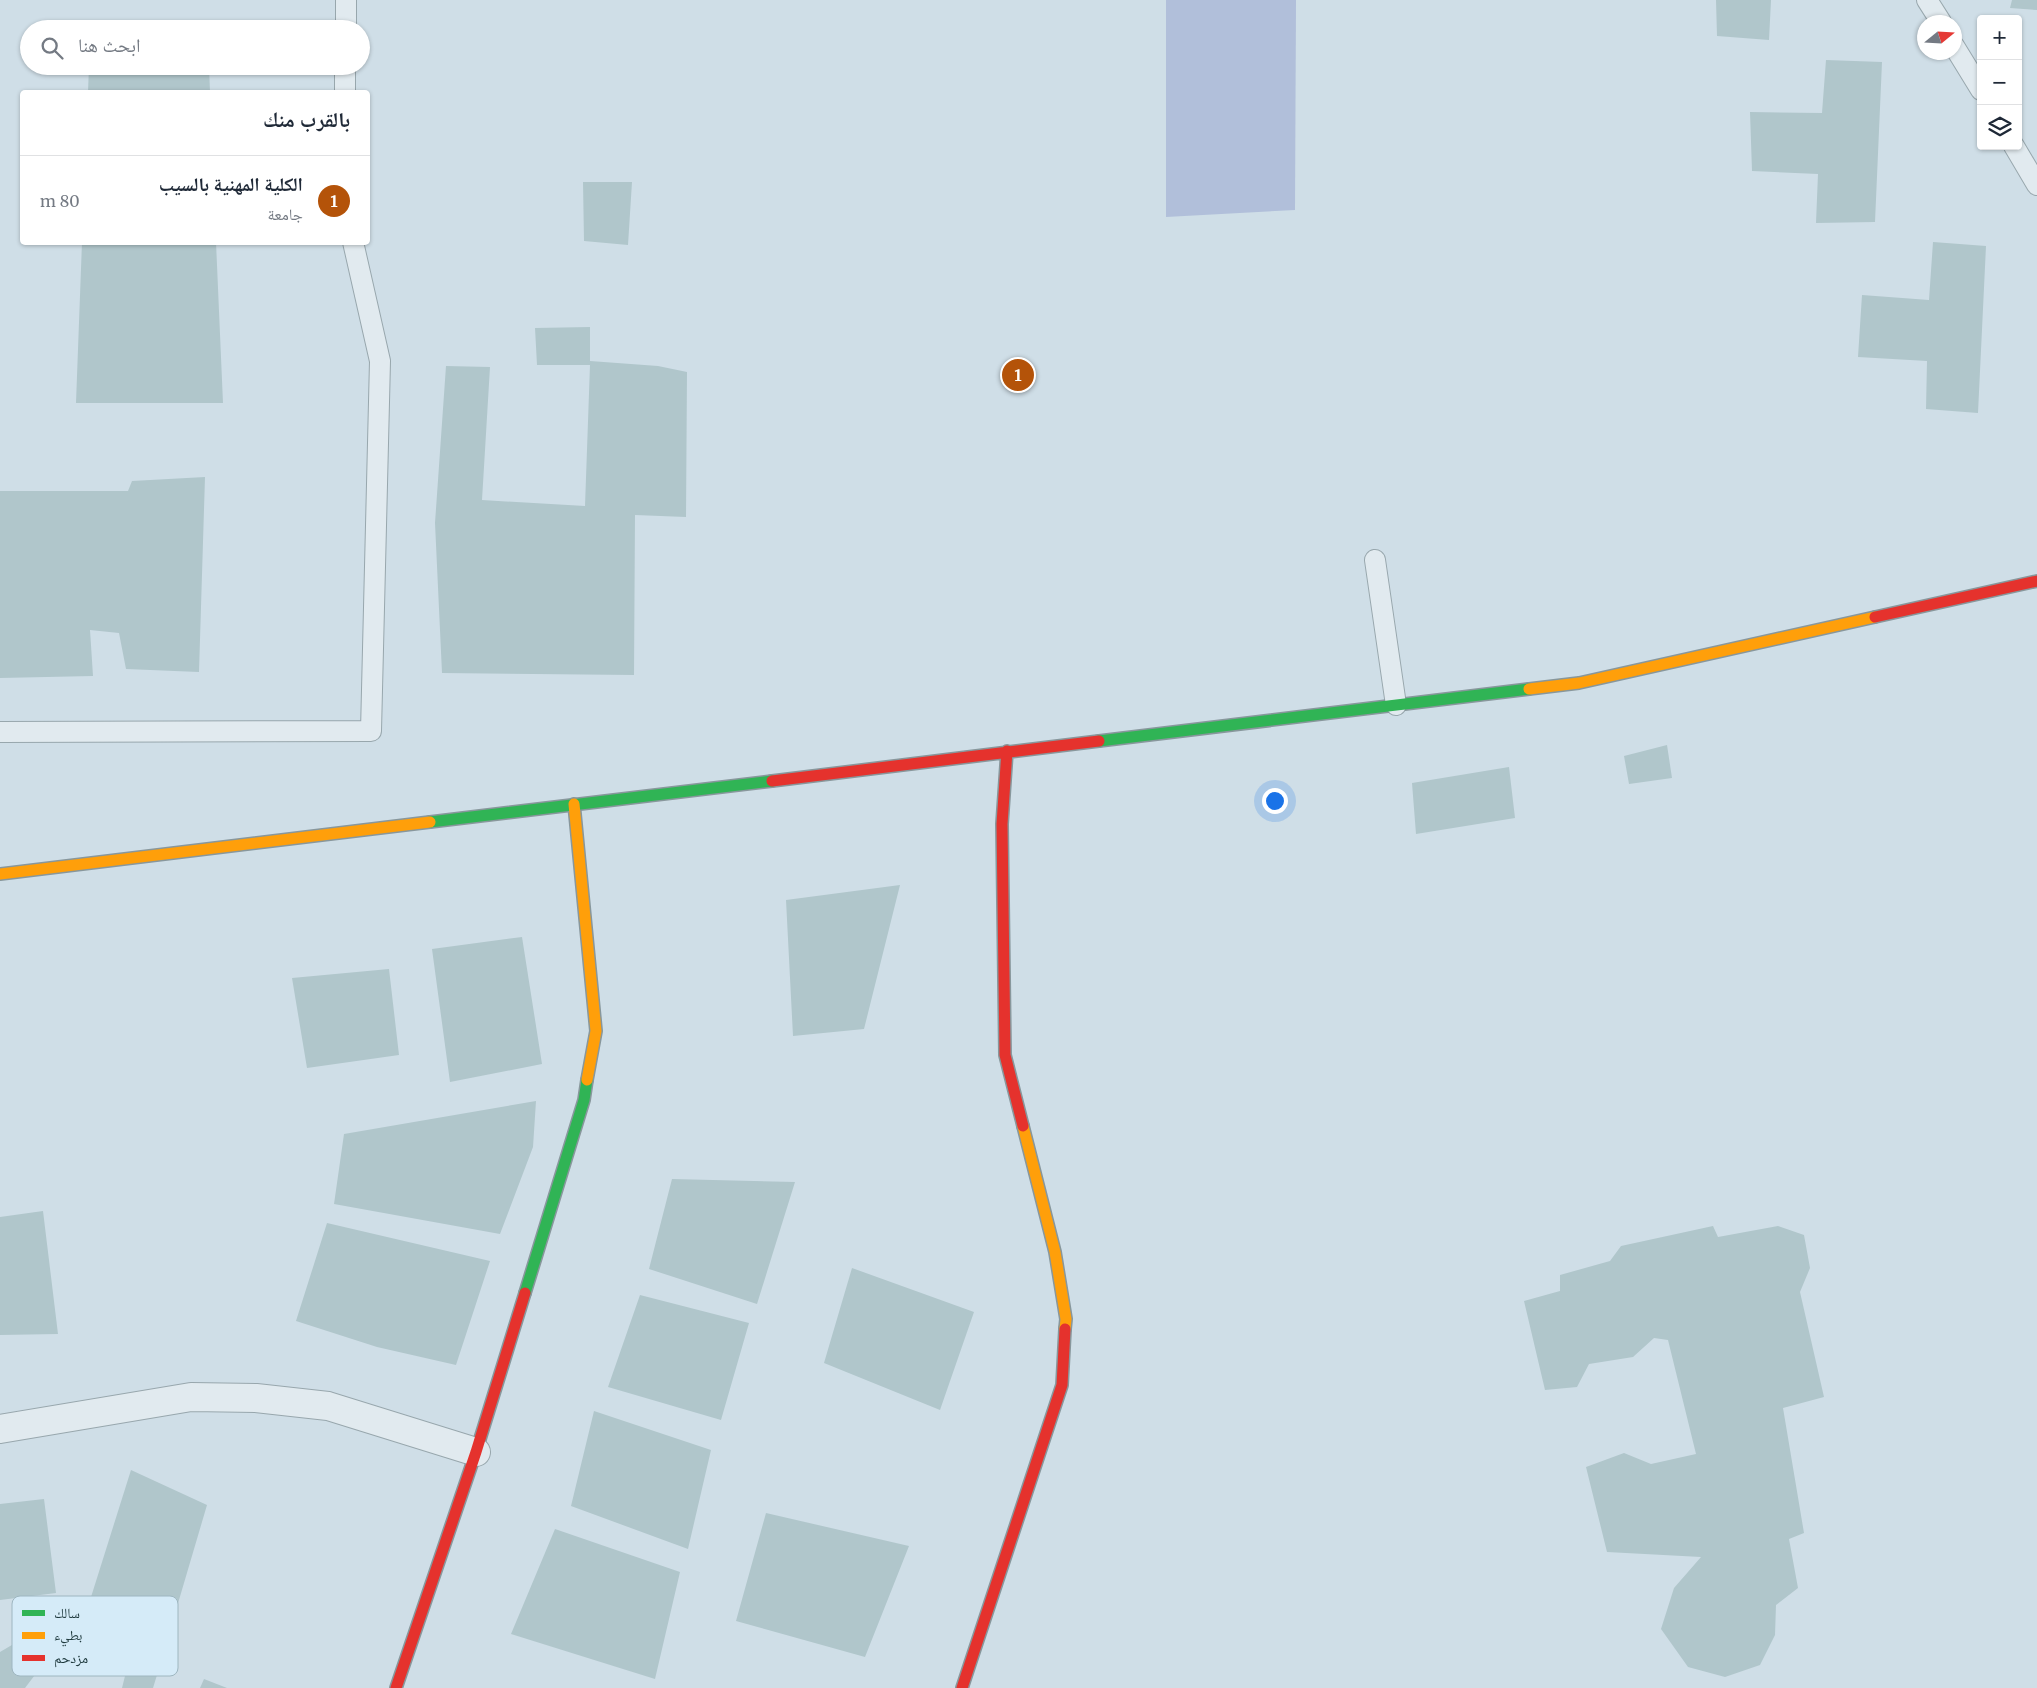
<!DOCTYPE html>
<html lang="ar">
<meta charset="utf-8">
<style>
body{margin:0;font-family:Merriweather,"Noto Naskh Arabic",serif;background:#f2f2f3;color:#1f2937;direction:rtl}
.controls{position:absolute;right:15px;top:15px;display:grid;overflow:hidden;border-radius:5px;box-shadow:0 1px 4px #0004}
.controls button{width:45px;height:45px;display:grid;place-items:center;padding:0;border:0;border-bottom:1px solid #e0e1e3;background:#fff;color:#1f2937;font:25px sans-serif}
.compass{position:absolute;left:1917px;top:15px;width:45px;height:45px;border-radius:50%;background:#fff;box-shadow:0 1px 4px #0004;rotate:72deg}
.you{position:absolute;left:1274px;top:800px;width:18px;height:18px;margin:-12px;border:4px solid #fff;border-radius:50%;background:#1a73e8;box-shadow:0 0 0 8px #1a73e833}
.badge{display:grid;place-items:center;width:32px;height:32px;border-radius:50%;background:#b45309;color:#fff;font-size:16px;font-weight:700}
.pin{position:absolute;translate:-50% -50%;border:2px solid #fff;box-shadow:0 1px 5px #0006}
.list{margin:0;padding:0;list-style:none}
h2{display:flex;justify-content:space-between;align-items:center;height:65px;margin:0;padding:0 20px;font-size:21px}
h2 small{font-size:16px;font-weight:400;color:#747a83}
.list li{display:grid;grid-template-columns:32px 1fr auto;gap:15px;align-items:center;box-sizing:border-box;height:90px;padding:0 20px;border-top:1px solid #e0e1e3}
.list b{display:block;font-size:19px;white-space:nowrap}
.list p{margin:0;font-size:16px;white-space:nowrap;color:#747a83}
.list em{font-size:16px;font-style:normal;color:#747a83}
.icon{flex:none;width:28px;height:28px;fill:none;stroke:currentColor;stroke-width:2;stroke-linecap:round;stroke-linejoin:round}
.map{position:relative;flex:none;width:2037px;height:1688px;overflow:hidden;direction:ltr}
.search{position:absolute;background:#fff;box-shadow:0 1px 4px #0004;left:20px;top:20px;width:350px;height:55px;display:flex;align-items:center;gap:12px;box-sizing:border-box;padding:0 18px;border-radius:28px;color:#747a83;font-size:19px}
.panel{position:absolute;background:#fff;box-shadow:0 1px 4px #0004;left:20px;top:90px;width:350px;height:155px;border-radius:5px;direction:rtl}
.map>svg:first-child{display:block}
.green{fill:#b1bfda}
.building{fill:#b0c6cb}
.lines{fill:none;stroke-linecap:round;stroke-linejoin:round}
.lane-casing{stroke:#98a7ad;stroke-width:22}
.street-casing{stroke:#98a7ad;stroke-width:30}
.fast-casing{stroke:#88979c;stroke-width:14}
.slow-casing{stroke:#88979c;stroke-width:14}
.jam-casing{stroke:#88979c;stroke-width:14}
.lane{stroke:#e1eaef;stroke-width:20}
.street{stroke:#e1eaef;stroke-width:28}
.fast{stroke:#30b455;stroke-width:11}
.slow{stroke:#ff9f0a;stroke-width:11}
.jam{stroke:#e5322d;stroke-width:11}
.key{fill:#d5ebf8;stroke:#9eb6c0;stroke-width:1}
.key-label{font-size:14px;fill:#1e393d}
</style>
<div class="map">
<svg width="2037" height="1688" viewBox="0 0 2037 1688">
<rect width="100%" height="100%" fill="#cfdee7"/>
<!-- green -->
<path class="green" d="M 1166,0 L 1296,0 L 1295,210 L 1166,217 Z"/>
<!-- building -->
<path class="building" d="M 1716,0 L 1771,0 L 1769,40 L 1717,36 Z
M 2012,0 L 2037,0 L 2037,10 L 2010,8 Z
M 207,20 L 207,29 L 90,29 L 90,23 Z
M 1826,60 L 1882,62 L 1875,222 L 1816,223 L 1818,174 L 1752,171 L 1750,112 L 1822,113 Z
M 89,66 L 209,66 L 210,92 L 88,92 Z
M 583,182 L 632,182 L 628,245 L 584,241 Z
M 82,242 L 216,242 L 223,403 L 76,403 Z
M 1933,242 L 1986,246 L 1978,413 L 1926,409 L 1927,361 L 1858,357 L 1862,295 L 1929,300 Z
M 590,327 L 590,361 L 658,366 L 687,372 L 686,517 L 635,515 L 634,675 L 442,673 L 435,523 L 446,366 L 490,367 L 482,500 L 585,506 L 590,365 L 537,365 L 535,328 Z
M 205,477 L 199,672 L 126,669 L 119,633 L 90,630 L 93,676 L 0,678 L 0,491 L 128,491 L 132,481 Z
M 1667,745 L 1672,778 L 1629,784 L 1624,756 Z
M 1509,767 L 1515,818 L 1416,834 L 1412,783 Z
M 900,885 L 864,1029 L 793,1036 L 786,900 Z
M 522,937 L 542,1064 L 450,1082 L 432,949 Z
M 389,969 L 399,1055 L 307,1068 L 292,978 Z
M 536,1101 L 533,1147 L 500,1234 L 334,1204 L 344,1134 Z
M 672,1179 L 795,1182 L 757,1304 L 649,1269 Z
M 43,1211 L 58,1334 L 0,1335 L 0,1217 Z
M 327,1223 L 490,1261 L 456,1365 L 377,1347 L 296,1321 Z
M 1713,1226 L 1718,1237 L 1778,1226 L 1804,1235 L 1810,1268 L 1800,1292 L 1824,1397 L 1783,1408 L 1804,1533 L 1789,1539 L 1798,1588 L 1776,1605 L 1775,1635 L 1760,1665 L 1725,1677 L 1688,1667 L 1661,1629 L 1674,1588 L 1701,1557 L 1607,1552 L 1586,1467 L 1624,1453 L 1651,1464 L 1696,1454 L 1668,1340 L 1654,1338 L 1633,1357 L 1589,1364 L 1577,1387 L 1545,1390 L 1524,1301 L 1560,1291 L 1560,1275 L 1610,1261 L 1621,1246 Z
M 852,1268 L 974,1312 L 940,1410 L 824,1363 Z
M 640,1295 L 749,1323 L 721,1420 L 608,1387 Z
M 594,1411 L 711,1450 L 688,1549 L 571,1506 Z
M 131,1470 L 207,1505 L 161,1661 L 80,1632 Z
M 44,1499 L 56,1593 L 0,1600 L 0,1504 Z
M 766,1513 L 909,1546 L 865,1657 L 736,1621 Z
M 555,1529 L 680,1572 L 655,1679 L 511,1634 Z
M 17,1642 L 44,1663 L 25,1688 L 0,1688 L 0,1652 Z
M 128,1664 L 157,1675 L 153,1688 L 122,1688 Z
M 204,1679 L 227,1688 L 200,1688 Z"/>
<g class="lines">
<!-- lane casing -->
<g class="lane-casing">
<path id="lane" d="M 1927,0 L 1941,22
M 346,29 L 346,0
M 1954,46 L 1981,90
M 345,92 L 345,66
M 2014,146 L 2037,185
M 1375,560 L 1396,705
M 0,732 L 371,731 L 380,361 L 353,242"/>
</g>
<!-- street casing -->
<g class="street-casing">
<path id="street" d="M 0,1429 L 191,1397 L 256,1398 L 328,1406 L 476,1452"/>
</g>
<!-- fast casing -->
<g class="fast-casing">
<path id="fast" d="M 1099,741 L 1529,689
M 430,822 L 772,781
M 525,1293 L 584,1100 L 587,1080"/>
</g>
<!-- slow casing -->
<g class="slow-casing">
<path id="slow" d="M 1529,689 L 1579,683 L 1875,617
M 574,804 L 596,1031 L 587,1080
M 0,874 L 430,822
M 1023,1126 L 1055,1252 L 1066,1319 L 1065,1329"/>
</g>
<!-- jam casing -->
<g class="jam-casing">
<path id="jam" d="M 1875,617 L 2037,581
M 1007,751 L 1002,824 L 1005,1055 L 1023,1126
M 772,781 L 1099,741
M 396,1688 L 476,1452 L 525,1293
M 962,1688 L 1062,1385 L 1065,1329"/>
</g>
<!-- lane -->
<use href="#lane" class="lane"/>
<!-- street -->
<use href="#street" class="street"/>
<!-- fast -->
<use href="#fast" class="fast"/>
<!-- slow -->
<use href="#slow" class="slow"/>
<!-- jam -->
<use href="#jam" class="jam"/>
</g>
<!-- legend -->
<rect x="12" y="1596" width="166" height="80" rx="8" class="key"/>
<rect x="22" y="1610" width="23" height="6" fill="#30b455"/>
<rect x="22" y="1632" width="23" height="7" fill="#ff9f0a"/>
<rect x="22" y="1655" width="23" height="6" fill="#e5322d"/>
<g class="key-label">
<text x="54" y="1618">سالك</text>
<text x="54" y="1640">بطيء</text>
<text x="54" y="1663">مزدحم</text>
</g>
</svg>
<div class="controls">
<button>+</button>
<button>−</button>
<button><svg class="icon" aria-label="layers" viewBox="0 0 24 24"><path d="M12 4l9 5-9 5-9-5zM3 14l9 5 9-5"/></svg></button>
</div>
<svg class="compass" viewBox="-18 -18 36 36"><path d="M0-13l5 13h-10z" fill="#e53935"/><path d="M0 13l5-13h-10z" fill="#747a83"/></svg>
<div class="you"></div>
<div class="pin badge" style="left:1018px;top:375px">1</div>
<div class="search"><svg class="icon" aria-label="search" viewBox="0 0 24 24"><circle cx="10" cy="10" r="6"/><path d="M15 15l6 6"/></svg>ابحث هنا</div>
<section class="panel">
<h2>بالقرب منك<small></small></h2>
<ul class="list">
<li><span class="badge">1</span><div><b>الكلية المهنية بالسيب</b><p>جامعة</p></div><em>80 m</em></li>
</ul>
</section>
</div>
